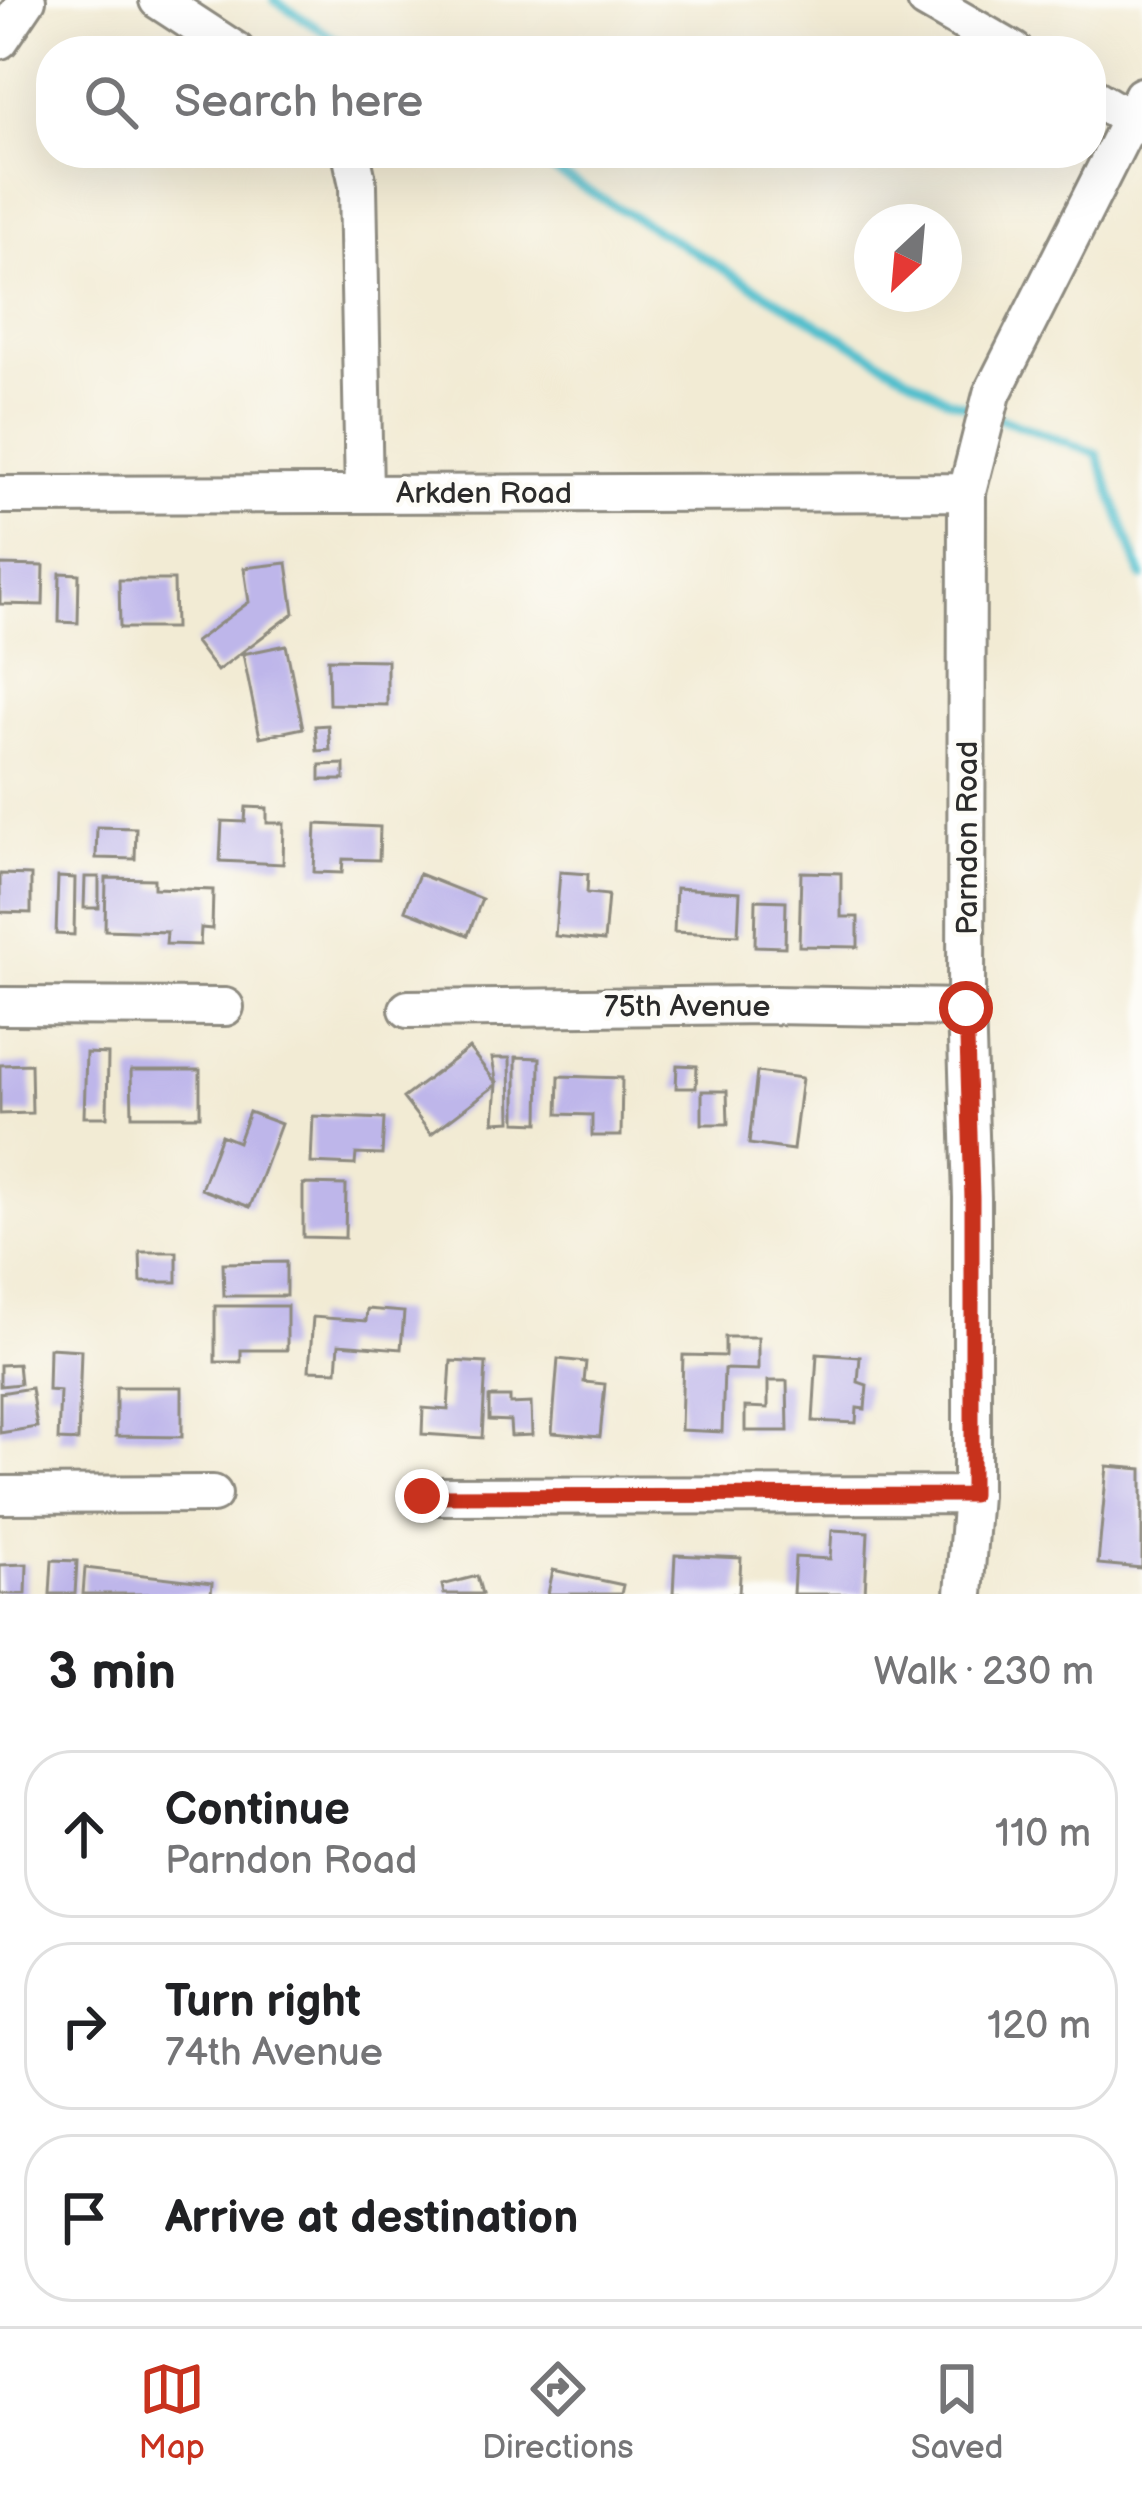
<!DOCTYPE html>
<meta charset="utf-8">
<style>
body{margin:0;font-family:"Balsamiq Sans",sans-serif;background:#f2f2f2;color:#202124}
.compass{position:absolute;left:854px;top:204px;width:108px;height:108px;border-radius:50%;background:#fff;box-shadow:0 12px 48px #0002;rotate:206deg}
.stop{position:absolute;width:36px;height:36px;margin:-27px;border:9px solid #c8321e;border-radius:50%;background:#fff}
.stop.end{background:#c8321e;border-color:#fff;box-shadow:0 3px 12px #0008}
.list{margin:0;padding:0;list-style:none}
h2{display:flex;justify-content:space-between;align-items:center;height:156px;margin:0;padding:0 48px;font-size:51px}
h2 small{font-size:39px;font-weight:400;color:#757577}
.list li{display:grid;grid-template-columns:78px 1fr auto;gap:36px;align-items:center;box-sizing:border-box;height:168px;margin:0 24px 24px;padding:0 24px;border:3px solid #e0e0e0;border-radius:48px}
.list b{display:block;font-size:45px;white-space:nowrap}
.list p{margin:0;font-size:39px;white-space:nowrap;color:#757577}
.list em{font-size:39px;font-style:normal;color:#757577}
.icon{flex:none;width:66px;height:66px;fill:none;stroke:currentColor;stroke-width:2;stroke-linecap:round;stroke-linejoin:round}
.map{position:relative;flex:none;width:1142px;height:1594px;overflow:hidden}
.search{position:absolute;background:#fff;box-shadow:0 12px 48px #0002;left:36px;right:36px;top:36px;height:132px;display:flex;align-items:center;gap:30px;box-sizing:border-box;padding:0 42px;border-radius:48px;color:#757577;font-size:45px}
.sheet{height:732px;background:#fff}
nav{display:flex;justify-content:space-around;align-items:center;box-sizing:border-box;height:168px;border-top:3px solid #e0e0e0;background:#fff;font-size:33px;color:#757577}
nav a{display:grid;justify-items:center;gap:6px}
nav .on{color:#c8321e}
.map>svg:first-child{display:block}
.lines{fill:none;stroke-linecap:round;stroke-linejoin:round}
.stream{stroke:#53bfcd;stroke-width:9}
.building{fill:#beb6ea}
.street-casing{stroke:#8e8b80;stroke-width:42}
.street{stroke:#fff;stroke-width:36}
.route{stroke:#c8321e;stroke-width:15}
.labels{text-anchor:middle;stroke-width:9;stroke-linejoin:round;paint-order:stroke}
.street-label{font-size:30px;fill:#2b2b2b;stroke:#fdfcf7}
</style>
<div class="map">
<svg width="1142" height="1594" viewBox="0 0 1142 1594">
<rect width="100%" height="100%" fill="#fdfcf7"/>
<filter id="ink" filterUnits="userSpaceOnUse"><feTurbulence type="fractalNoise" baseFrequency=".00833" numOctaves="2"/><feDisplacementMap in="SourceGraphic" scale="24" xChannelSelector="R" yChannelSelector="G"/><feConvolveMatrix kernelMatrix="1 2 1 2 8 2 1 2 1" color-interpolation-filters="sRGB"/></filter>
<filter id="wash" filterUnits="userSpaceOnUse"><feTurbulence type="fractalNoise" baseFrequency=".004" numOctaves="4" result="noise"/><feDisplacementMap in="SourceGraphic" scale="48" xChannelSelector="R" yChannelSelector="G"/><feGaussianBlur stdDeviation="2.7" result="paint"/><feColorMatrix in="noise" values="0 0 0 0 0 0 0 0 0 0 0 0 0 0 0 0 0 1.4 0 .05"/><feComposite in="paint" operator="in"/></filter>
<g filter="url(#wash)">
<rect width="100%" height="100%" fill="#f2ebd4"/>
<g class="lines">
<!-- stream -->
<path class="stream" d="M 274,0 L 354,51
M 524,153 L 947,399 L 978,410
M 994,416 L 1097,454 L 1142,577"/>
</g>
<g id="blocks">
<!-- building -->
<path class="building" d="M 287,563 L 294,613 L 217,671 L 195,642 L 249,602 L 244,568 Z
M 0,565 L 44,566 L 43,605 L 0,604 Z
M 60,573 L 79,574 L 78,623 L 59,622 Z
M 119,580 L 174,580 L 175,628 L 120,628 Z
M 286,645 L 303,728 L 260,737 L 243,654 Z
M 328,659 L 387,660 L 387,705 L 329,704 Z
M 328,725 L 330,750 L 317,751 L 315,726 Z
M 344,764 L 344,780 L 320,780 L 320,765 Z
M 246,807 L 267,808 L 267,823 L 284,823 L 283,864 L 220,861 L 222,821 L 245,822 Z
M 316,824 L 380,827 L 379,860 L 343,859 L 342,873 L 314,872 Z
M 97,827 L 136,828 L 135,859 L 96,858 Z
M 560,872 L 588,874 L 587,893 L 608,895 L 604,941 L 555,936 Z
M 801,872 L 841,873 L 841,917 L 858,917 L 858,947 L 799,946 Z
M 0,874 L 31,875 L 31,913 L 0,912 Z
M 419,874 L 482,899 L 468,935 L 405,910 Z
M 58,877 L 75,878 L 74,935 L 56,934 Z
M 85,877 L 99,877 L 99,908 L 84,908 Z
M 106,878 L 154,879 L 154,888 L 213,890 L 212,929 L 201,928 L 200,945 L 166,944 L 167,932 L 105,930 Z
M 676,888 L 740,892 L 738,935 L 674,932 Z
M 756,900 L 786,901 L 785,947 L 755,946 Z
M 469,1048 L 497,1084 L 492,1058 L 510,1058 L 511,1121 L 494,1122 L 497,1084 L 431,1134 L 403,1098 Z
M 86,1053 L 108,1054 L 107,1117 L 84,1117 Z
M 516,1057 L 540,1058 L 539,1123 L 516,1122 Z
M 31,1064 L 32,1113 L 0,1114 L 0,1065 Z
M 677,1065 L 697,1066 L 696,1088 L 676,1088 Z
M 131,1070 L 200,1070 L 200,1116 L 132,1116 Z
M 757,1072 L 802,1078 L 793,1150 L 749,1144 Z
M 559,1076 L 622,1078 L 621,1136 L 592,1136 L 592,1115 L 558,1114 Z
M 702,1091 L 727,1091 L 728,1124 L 702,1124 Z
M 249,1112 L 281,1124 L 250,1207 L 201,1189 L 221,1135 L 238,1142 Z
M 313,1116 L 384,1119 L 382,1155 L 356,1154 L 355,1165 L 311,1163 Z
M 303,1184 L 346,1185 L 345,1238 L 303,1237 Z
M 140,1252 L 177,1252 L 177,1282 L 141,1282 Z
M 286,1262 L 286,1296 L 224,1296 L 223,1263 Z
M 215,1306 L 287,1306 L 287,1350 L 241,1350 L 241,1362 L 215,1362 Z
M 367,1309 L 404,1312 L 401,1349 L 339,1344 L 337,1371 L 309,1370 L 313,1317 L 366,1321 Z
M 725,1337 L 758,1337 L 758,1370 L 724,1369 L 722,1432 L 681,1430 L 683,1355 L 725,1356 Z
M 49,1348 L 81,1350 L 78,1441 L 58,1440 L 60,1391 L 48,1390 Z
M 817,1354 L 860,1357 L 858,1382 L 867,1385 L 865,1409 L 857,1408 L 856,1423 L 813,1421 Z
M 558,1359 L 586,1362 L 584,1382 L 605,1384 L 600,1437 L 552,1433 Z
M 451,1361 L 486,1363 L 482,1438 L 422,1434 L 423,1408 L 448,1410 Z
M 18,1364 L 20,1384 L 0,1386 L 0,1365 Z
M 768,1381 L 787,1381 L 788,1431 L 745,1431 L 745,1407 L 768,1408 Z
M 116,1387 L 182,1387 L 182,1437 L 116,1436 Z
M 31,1388 L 37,1427 L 0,1433 L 0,1393 Z
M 489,1397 L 510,1397 L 510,1404 L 531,1403 L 532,1435 L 511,1436 L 510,1421 L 489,1420 Z
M 1107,1466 L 1142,1469 L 1142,1568 L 1098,1564 Z
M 832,1530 L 868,1532 L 865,1594 L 793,1594 L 795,1557 L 830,1559 Z
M 675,1555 L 741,1558 L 739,1594 L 673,1594 Z
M 52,1560 L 77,1561 L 75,1594 L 50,1594 Z
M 27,1564 L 26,1594 L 0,1594 L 0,1565 Z
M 85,1568 L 212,1583 L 211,1594 L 83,1594 Z
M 553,1570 L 623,1585 L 621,1594 L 548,1594 Z
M 477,1576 L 482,1594 L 444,1594 L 442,1585 Z"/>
</g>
</g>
<g filter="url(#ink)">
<use href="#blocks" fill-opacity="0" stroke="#8e8b80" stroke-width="3"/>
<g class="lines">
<!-- street casing -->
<g class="street-casing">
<path id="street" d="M 158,0 L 236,51
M 926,0 L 1014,51
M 0,40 L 27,0
M 1091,96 L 1142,126
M 351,153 L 358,185 L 364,493
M 0,495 L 967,492
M 0,1006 L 225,1007
M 408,1009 L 768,1005 L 966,1008
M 0,1495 L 213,1494
M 422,1496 L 972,1495
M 964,1594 L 972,1495 L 972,1198 L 966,1008 L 967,492 L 992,394 L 1142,96"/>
</g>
<!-- street -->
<use href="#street" class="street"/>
</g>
</g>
<g class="lines" filter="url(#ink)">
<!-- route -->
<path class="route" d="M 422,1496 L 972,1495 L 972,1198 L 966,1008"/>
</g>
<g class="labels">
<!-- street labels -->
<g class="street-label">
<text x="484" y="503">Arkden Road</text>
<text transform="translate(967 838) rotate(-90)" y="10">Parndon Road</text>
<text x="687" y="1016">75th Avenue</text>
</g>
</g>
</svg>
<svg class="compass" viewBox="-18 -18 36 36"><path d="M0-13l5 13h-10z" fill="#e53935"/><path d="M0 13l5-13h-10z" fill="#757577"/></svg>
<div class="stop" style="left:966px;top:1008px"></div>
<div class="stop end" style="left:422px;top:1496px"></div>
<div class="search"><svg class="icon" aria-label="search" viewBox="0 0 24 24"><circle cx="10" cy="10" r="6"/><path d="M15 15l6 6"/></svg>Search here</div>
</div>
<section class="sheet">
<h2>3 min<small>Walk · 230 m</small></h2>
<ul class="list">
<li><svg class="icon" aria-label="ahead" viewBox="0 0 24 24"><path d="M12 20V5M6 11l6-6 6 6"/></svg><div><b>Continue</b><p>Parndon Road</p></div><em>110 m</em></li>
<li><svg class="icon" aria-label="right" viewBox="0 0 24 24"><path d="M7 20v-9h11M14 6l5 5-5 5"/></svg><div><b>Turn right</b><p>74th Avenue</p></div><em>120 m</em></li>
<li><svg class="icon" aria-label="arrive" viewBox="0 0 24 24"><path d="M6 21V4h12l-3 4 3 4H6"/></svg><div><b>Arrive at destination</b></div></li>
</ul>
</section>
<nav>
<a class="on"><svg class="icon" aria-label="map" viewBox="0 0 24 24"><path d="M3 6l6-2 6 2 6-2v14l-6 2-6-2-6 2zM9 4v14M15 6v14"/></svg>Map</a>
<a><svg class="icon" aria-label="directions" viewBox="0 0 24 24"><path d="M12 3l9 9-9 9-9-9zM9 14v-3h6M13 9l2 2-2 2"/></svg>Directions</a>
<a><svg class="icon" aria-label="saved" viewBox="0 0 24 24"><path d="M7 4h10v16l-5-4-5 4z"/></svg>Saved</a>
</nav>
